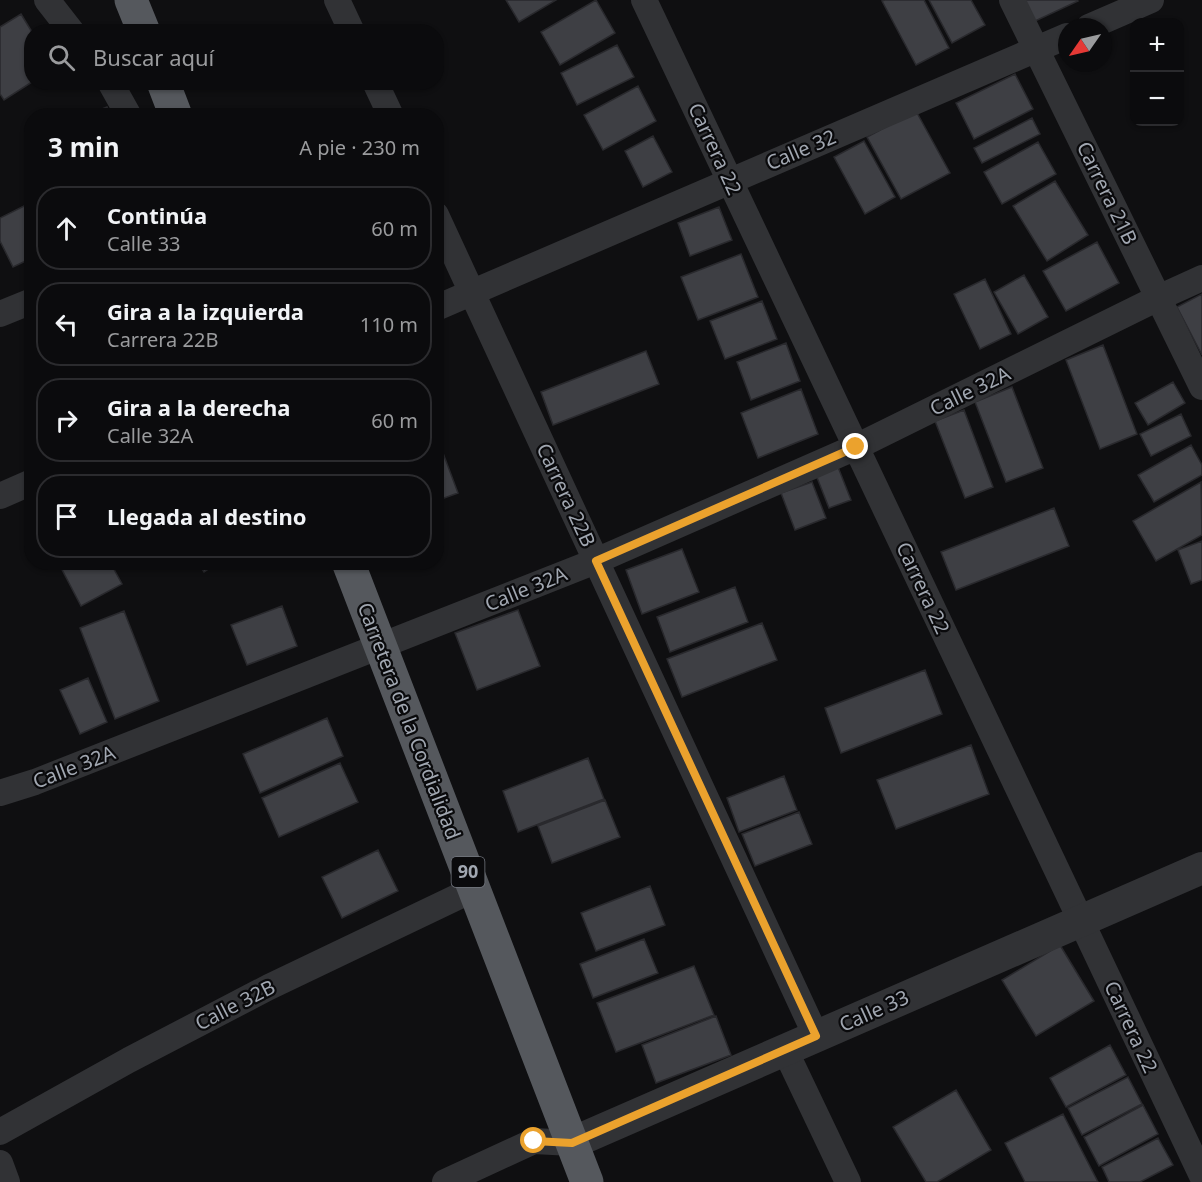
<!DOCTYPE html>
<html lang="es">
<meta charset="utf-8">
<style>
body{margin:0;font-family:"Noto Sans",sans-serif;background:#19191b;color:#f1f3f6}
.controls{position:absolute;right:18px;top:18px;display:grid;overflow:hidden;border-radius:12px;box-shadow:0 2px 4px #0004}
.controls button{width:54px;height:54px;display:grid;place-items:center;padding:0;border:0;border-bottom:2px solid #2b2b2e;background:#0b0b0d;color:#f1f3f6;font:30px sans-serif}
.compass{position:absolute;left:1058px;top:18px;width:54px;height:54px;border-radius:50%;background:#0b0b0d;box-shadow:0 2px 4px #0004;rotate:236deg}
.stop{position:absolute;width:18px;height:18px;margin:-14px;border:4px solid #eba22d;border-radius:50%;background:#fff}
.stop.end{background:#eba22d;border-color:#fff;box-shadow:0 2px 6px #0008}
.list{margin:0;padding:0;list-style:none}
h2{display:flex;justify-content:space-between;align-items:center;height:78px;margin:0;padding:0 24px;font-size:26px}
h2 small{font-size:20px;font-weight:400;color:#9a9b9d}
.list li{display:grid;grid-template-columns:39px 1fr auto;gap:18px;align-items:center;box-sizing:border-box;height:84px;margin:0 12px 12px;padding:0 12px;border:2px solid #2b2b2e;border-radius:24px}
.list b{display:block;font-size:22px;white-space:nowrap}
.list p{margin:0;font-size:20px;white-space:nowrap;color:#9a9b9d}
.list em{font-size:20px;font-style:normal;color:#9a9b9d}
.icon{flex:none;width:33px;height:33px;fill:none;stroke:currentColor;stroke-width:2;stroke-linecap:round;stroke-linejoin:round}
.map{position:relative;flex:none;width:1202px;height:1182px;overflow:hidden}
.search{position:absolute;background:#0b0b0d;box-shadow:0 2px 4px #0004;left:24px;top:24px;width:420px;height:66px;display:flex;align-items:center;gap:15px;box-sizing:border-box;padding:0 21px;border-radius:24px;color:#9a9b9d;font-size:22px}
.panel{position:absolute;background:#0b0b0d;box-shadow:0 2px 4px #0004;left:24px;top:108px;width:420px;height:462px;border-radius:24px}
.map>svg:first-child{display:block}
.building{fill:#3e3f44;stroke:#29292d;stroke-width:1.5}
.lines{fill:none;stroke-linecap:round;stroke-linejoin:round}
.minor{stroke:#313235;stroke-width:26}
.tertiary{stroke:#313235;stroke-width:32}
.trunk{stroke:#55585d;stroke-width:33}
.route{stroke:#eba22d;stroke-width:8}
.labels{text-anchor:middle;stroke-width:4.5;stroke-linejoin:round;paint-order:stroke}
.shield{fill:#0a0a0c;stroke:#747880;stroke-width:1.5}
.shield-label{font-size:18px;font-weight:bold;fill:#a1a7b1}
.street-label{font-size:20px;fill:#a1a7b1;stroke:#0a0a0c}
</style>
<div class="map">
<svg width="1202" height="1182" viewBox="0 0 1202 1182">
<rect width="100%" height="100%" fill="#0f0f11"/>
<!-- building -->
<path class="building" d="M 506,0 L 556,0 L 519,22 Z
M 596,0 L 615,33 L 560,65 L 541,32 Z
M 885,0 L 924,0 L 949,48 L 916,65 L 882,1 Z
M 929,0 L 971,0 L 985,25 L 952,43 Z
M 1023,0 L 1077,0 L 1078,1 L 1033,22 Z
M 21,14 L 32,32 L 32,82 L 4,100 L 0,94 L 0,27 Z
M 617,45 L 634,77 L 577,105 L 561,73 Z
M 1015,74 L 1033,109 L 974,139 L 956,103 Z
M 638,86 L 656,121 L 603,150 L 584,115 Z
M 107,107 L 110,116 L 84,116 Z
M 916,111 L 950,173 L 901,199 L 867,137 Z
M 1032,118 L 1040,134 L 982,163 L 974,148 Z
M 653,136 L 672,172 L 643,187 L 625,151 Z
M 864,141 L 895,197 L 865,214 L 834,157 Z
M 1038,142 L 1056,174 L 1002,204 L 984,172 Z
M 1055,181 L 1088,235 L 1047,261 L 1013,206 Z
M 32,202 L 32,258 L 13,267 L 0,241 L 0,218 Z
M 719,207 L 732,240 L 690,256 L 678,223 Z
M 1097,242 L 1119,283 L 1066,311 L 1043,271 Z
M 741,254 L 758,297 L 698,320 L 681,277 Z
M 1024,275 L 1048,317 L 1018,334 L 994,292 Z
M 985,279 L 1011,334 L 980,349 L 954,294 Z
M 1202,294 L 1202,355 L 1177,307 Z
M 762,301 L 777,339 L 725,359 L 710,321 Z
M 786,343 L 800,381 L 751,400 L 737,362 Z
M 1103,345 L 1137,434 L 1100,449 L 1066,360 Z
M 646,351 L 659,384 L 553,425 L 541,392 Z
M 1173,382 L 1185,403 L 1148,425 L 1135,403 Z
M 1012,387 L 1043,468 L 1006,482 L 975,402 Z
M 801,389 L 818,434 L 758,458 L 741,413 Z
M 964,410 L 993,487 L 965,498 L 935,421 Z
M 1181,414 L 1191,436 L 1151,456 L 1140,434 Z
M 440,445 L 458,493 L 436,501 L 436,446 Z
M 1191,445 L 1202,465 L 1202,475 L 1154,502 L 1138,475 Z
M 838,467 L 851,500 L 829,508 L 816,475 Z
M 812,482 L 826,518 L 795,530 L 781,493 Z
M 1201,482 L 1202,535 L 1156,561 L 1133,521 Z
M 1054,508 L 1069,546 L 956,590 L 941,552 Z
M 1202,541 L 1202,580 L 1191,584 L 1178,550 Z
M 682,549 L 699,592 L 642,614 L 626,570 Z
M 58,562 L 110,562 L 122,584 L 81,606 Z
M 198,562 L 219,562 L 204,572 Z
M 735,587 L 748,622 L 670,652 L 657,617 Z
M 282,606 L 297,646 L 247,665 L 231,625 Z
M 518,610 L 540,666 L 477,690 L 455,633 Z
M 124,611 L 159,701 L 115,719 L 80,628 Z
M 762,623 L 777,660 L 682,697 L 667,659 Z
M 925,670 L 942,714 L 841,753 L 825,708 Z
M 88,678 L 107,722 L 80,734 L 60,690 Z
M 327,718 L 343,756 L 260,793 L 243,754 Z
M 971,745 L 989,794 L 896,829 L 877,780 Z
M 588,758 L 604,799 L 518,832 L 503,791 Z
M 340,763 L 358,802 L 279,837 L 262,798 Z
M 784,776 L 797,810 L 739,832 L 727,798 Z
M 605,800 L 620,837 L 552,863 L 538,826 Z
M 799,812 L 812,844 L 755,866 L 742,834 Z
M 378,850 L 398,891 L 342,918 L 322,877 Z
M 650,886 L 665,925 L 596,951 L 581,913 Z
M 644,939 L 658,973 L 593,998 L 580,964 Z
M 1060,945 L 1094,1001 L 1036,1036 L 1002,980 Z
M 694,966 L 714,1015 L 616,1052 L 597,1003 Z
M 716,1016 L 731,1055 L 656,1083 L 642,1045 Z
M 1110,1045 L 1126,1075 L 1066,1107 L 1050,1078 Z
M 1128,1077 L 1142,1104 L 1082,1135 L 1068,1108 Z
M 956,1090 L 991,1150 L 937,1182 L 926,1182 L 893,1127 Z
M 1143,1105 L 1158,1134 L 1099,1166 L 1084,1137 Z
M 1063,1114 L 1098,1182 L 1025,1182 L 1005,1143 Z
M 1158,1138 L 1173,1165 L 1140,1182 L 1109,1182 L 1102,1167 Z"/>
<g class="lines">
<!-- minor -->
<path class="minor" d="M 47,0 L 72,32
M 337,0 L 352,32
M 644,0 L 1202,1176
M 1012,0 L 1202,387
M 1089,27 L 1151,0
M 110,82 L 129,116
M 375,82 L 391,116
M 436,215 L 816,1036
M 436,308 L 1067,36
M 0,314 L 32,301
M 0,496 L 32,482
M 0,793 L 35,782 L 596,561 L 856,447 L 1158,298 L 1202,278
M 785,1050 L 848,1182
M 0,1132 L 129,1060 L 269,987 L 474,889
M 0,1163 L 7,1182
M 445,1182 L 534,1141 L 572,1143"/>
<!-- tertiary -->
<path class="tertiary" d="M 572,1143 L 1202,868"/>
<!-- trunk -->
<path class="trunk" d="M 131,0 L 144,32
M 163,82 L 176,116
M 348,562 L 587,1182"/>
</g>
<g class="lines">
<!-- route -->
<path class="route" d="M 534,1141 L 572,1143 L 816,1036 L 596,561 L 856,447"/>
</g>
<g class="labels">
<!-- shield labels -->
<rect class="shield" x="451.5" y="857" width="33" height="30" rx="4.5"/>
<g class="shield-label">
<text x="468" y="878">90</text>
</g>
<!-- street labels -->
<g class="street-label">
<text transform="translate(715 149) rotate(65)" y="7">Carrera 22</text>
<text transform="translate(801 150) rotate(-23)" y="7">Calle 32</text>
<text transform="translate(1107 193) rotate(64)" y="7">Carrera 21B</text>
<text transform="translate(970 391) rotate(-26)" y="7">Calle 32A</text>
<text transform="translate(566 495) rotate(65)" y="7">Carrera 22B</text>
<text transform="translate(923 588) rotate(65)" y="7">Carrera 22</text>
<text transform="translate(526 589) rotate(-22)" y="7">Calle 32A</text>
<text transform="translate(409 721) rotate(69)" y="7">Carretera de la Cordialidad</text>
<text transform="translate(74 767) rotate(-21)" y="7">Calle 32A</text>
<text transform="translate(235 1005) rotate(-27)" y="7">Calle 32B</text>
<text transform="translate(874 1011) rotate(-24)" y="7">Calle 33</text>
<text transform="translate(1131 1027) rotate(65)" y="7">Carrera 22</text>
</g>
</g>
</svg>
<div class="controls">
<button>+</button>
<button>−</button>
</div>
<svg class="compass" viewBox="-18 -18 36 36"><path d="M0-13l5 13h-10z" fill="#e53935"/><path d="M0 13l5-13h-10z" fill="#9a9b9d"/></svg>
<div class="stop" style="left:534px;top:1141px"></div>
<div class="stop end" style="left:856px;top:447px"></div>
<div class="search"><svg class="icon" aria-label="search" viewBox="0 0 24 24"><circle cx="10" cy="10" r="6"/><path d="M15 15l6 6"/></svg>Buscar aquí</div>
<section class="panel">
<h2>3 min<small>A pie · 230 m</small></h2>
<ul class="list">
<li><svg class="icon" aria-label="ahead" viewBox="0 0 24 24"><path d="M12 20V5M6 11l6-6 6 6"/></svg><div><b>Continúa</b><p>Calle 33</p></div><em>60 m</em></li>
<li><svg class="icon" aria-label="left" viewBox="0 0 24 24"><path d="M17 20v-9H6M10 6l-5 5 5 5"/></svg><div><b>Gira a la izquierda</b><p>Carrera 22B</p></div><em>110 m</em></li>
<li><svg class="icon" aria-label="right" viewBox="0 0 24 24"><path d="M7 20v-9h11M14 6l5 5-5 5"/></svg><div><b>Gira a la derecha</b><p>Calle 32A</p></div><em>60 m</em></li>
<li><svg class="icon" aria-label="arrive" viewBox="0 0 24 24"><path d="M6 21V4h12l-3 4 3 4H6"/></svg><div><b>Llegada al destino</b></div></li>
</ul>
</section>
</div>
